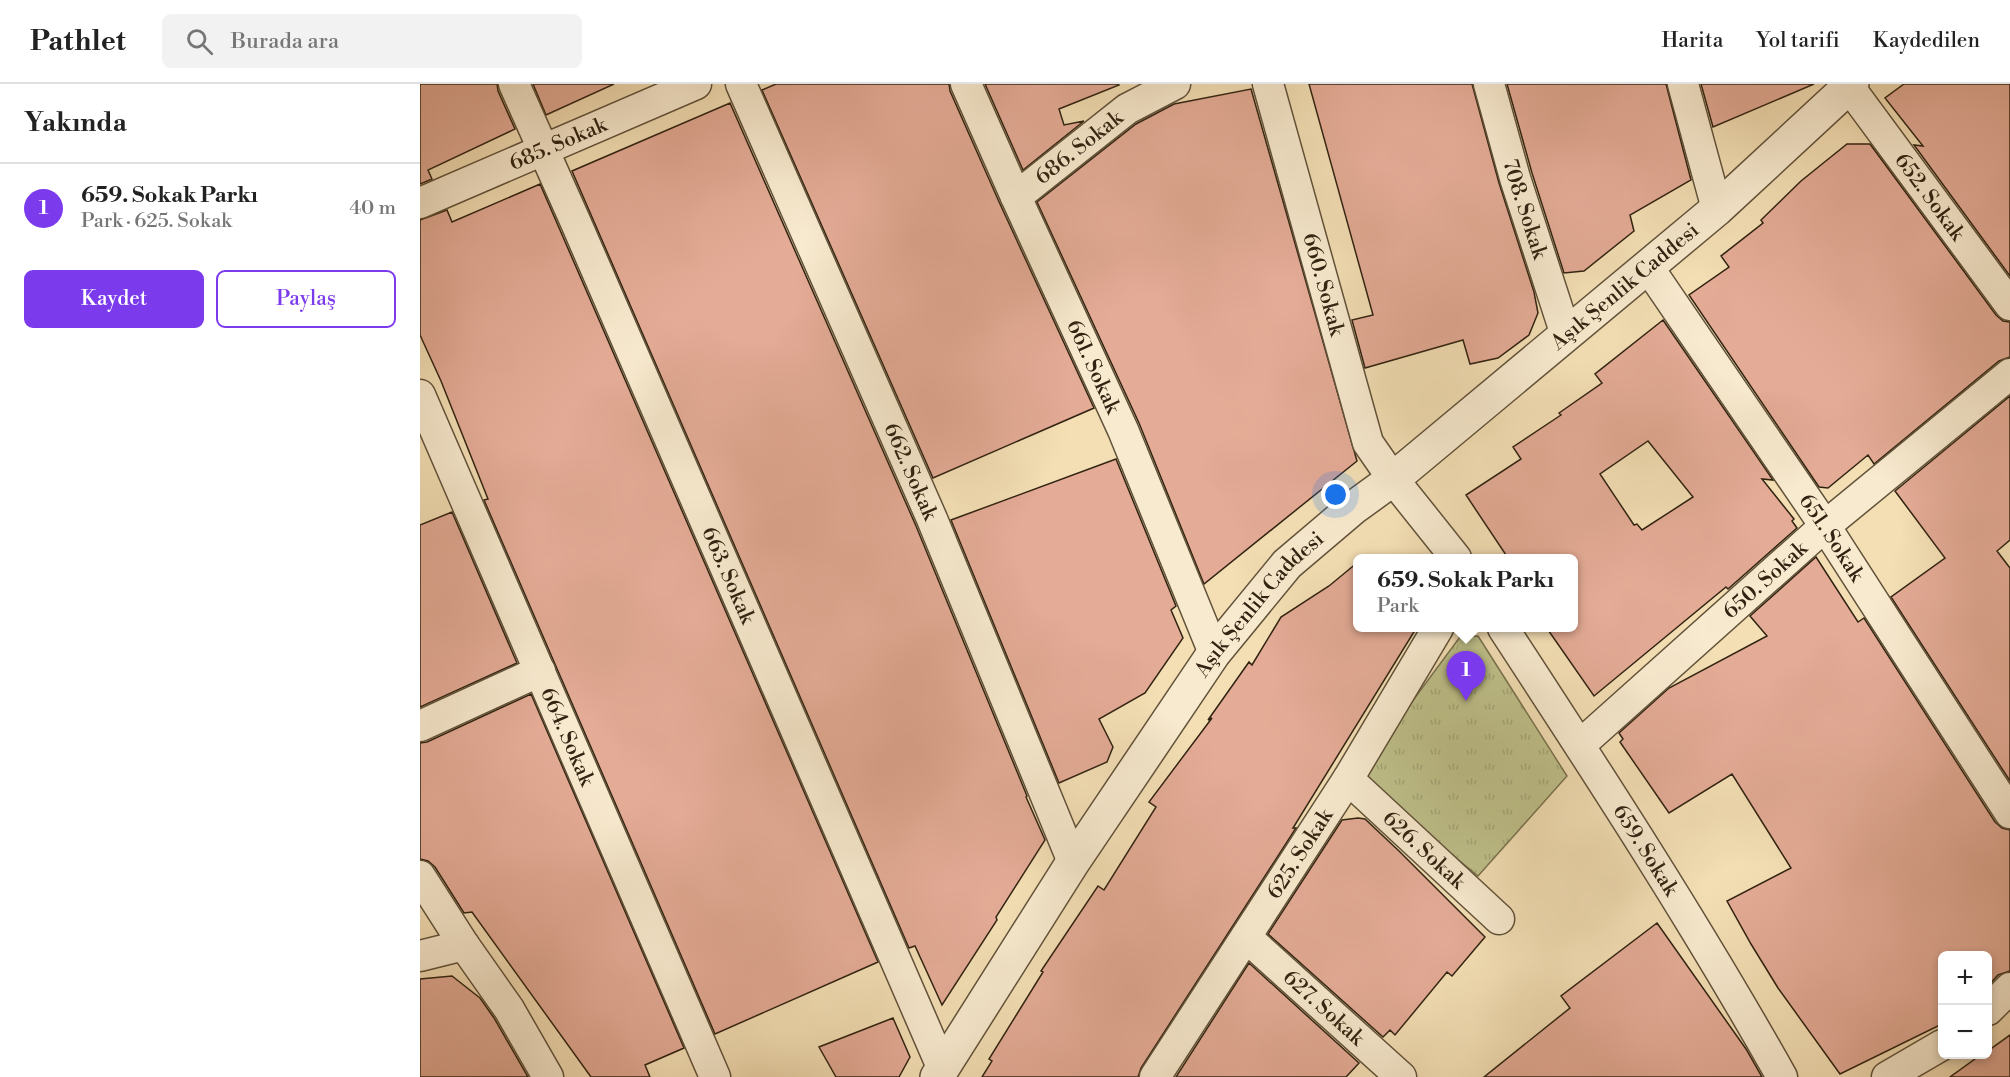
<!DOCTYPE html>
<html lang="tr">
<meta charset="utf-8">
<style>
body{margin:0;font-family:"Libre Bodoni",serif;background:#f2f2f2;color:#222}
.controls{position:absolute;right:18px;bottom:18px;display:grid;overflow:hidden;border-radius:9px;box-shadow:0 3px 9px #0003}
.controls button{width:54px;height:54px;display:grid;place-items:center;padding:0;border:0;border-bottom:2px solid #e0e0e0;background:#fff;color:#222;font:30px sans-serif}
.you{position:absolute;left:916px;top:411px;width:21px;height:21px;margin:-15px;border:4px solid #fff;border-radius:50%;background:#1a73e8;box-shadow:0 0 0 9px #1a73e833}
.badge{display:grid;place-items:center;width:39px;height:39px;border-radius:50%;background:#7c3aed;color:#fff;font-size:20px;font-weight:700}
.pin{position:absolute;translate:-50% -50px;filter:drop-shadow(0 2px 3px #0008)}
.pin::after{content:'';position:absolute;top:32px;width:21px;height:18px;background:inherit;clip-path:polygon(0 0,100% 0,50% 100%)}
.popup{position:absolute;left:933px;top:470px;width:225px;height:78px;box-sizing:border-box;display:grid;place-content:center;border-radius:9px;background:#fff;filter:drop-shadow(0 2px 4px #0005);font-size:20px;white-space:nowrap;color:#767676}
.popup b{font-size:22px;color:#222}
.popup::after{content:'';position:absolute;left:50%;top:100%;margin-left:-12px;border:12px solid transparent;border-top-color:#fff}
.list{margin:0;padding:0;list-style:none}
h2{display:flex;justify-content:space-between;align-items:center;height:78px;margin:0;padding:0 24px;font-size:26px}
h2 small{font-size:20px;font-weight:400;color:#767676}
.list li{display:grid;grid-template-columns:39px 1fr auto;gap:18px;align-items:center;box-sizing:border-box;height:90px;padding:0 24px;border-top:2px solid #e0e0e0}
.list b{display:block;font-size:22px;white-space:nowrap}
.list p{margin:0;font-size:20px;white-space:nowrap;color:#767676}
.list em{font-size:20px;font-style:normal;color:#767676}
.actions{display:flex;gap:12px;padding:18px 24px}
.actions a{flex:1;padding:14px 0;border:2px solid #7c3aed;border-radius:9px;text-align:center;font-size:21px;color:#7c3aed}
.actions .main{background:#7c3aed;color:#fff}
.icon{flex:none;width:33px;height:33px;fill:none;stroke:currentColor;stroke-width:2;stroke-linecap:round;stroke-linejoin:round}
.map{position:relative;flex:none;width:1590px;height:993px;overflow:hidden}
header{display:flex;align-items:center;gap:36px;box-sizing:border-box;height:84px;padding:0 30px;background:#fff;border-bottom:2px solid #e0e0e0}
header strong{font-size:28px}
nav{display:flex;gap:33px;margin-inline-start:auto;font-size:21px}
.search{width:420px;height:54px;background:#f2f2f2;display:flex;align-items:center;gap:15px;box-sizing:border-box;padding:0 21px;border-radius:9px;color:#767676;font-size:22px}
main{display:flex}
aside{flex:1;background:#fff}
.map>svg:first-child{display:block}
.park{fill:url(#park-tufts);stroke:#78724e;stroke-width:1.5}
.building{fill:#e4ab96;stroke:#302311;stroke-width:1.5;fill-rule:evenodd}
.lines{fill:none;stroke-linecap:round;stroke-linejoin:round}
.minor-casing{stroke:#61523a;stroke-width:33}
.tertiary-casing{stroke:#61523a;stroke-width:36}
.minor{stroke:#f8eacf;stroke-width:30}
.tertiary{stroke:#f8eacf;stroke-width:33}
.labels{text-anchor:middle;stroke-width:4.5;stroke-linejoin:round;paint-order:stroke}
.street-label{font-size:21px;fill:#302311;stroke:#f8eacf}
</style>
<header>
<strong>Pathlet</strong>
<div class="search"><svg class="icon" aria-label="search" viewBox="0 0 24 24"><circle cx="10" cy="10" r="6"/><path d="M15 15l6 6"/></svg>Burada ara</div>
<nav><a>Harita</a><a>Yol tarifi</a><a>Kaydedilen</a></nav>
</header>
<main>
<aside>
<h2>Yakında<small></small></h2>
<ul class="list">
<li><span class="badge">1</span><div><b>659. Sokak Parkı</b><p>Park · 625. Sokak</p></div><em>40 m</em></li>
</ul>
<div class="actions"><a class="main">Kaydet</a><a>Paylaş</a></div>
</aside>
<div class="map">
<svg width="1590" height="993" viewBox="0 0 1590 993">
<defs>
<pattern id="park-tufts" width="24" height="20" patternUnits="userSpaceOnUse" patternTransform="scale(1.5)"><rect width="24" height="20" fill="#bfc18b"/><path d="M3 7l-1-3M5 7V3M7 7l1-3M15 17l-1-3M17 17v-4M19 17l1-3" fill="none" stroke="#a4a677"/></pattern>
</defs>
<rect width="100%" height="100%" fill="#f4dfb5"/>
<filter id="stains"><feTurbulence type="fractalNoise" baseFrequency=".00333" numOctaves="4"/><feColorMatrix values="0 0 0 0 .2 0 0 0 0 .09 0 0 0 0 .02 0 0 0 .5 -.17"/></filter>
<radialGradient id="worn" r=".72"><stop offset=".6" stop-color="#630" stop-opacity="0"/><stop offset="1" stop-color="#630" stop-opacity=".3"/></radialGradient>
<!-- park -->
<path class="park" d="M 1058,552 L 1147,692 L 1058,792 L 944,698 L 945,681 L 1040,553 Z"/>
<!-- building -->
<path class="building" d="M 0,0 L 77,0 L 78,7 L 95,45 L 8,86 L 12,95 L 0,100 Z
M 113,0 L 194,0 L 126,31 Z
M 356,0 L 529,0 L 530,7 L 580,120 L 674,324 L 513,394 L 342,6 Z
M 565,0 L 698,0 L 699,1 L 639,25 L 644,41 L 664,37 L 603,86 Z
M 889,0 L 1052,0 L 1079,99 L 1114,208 L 1118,229 L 1109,251 L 1078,274 L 1050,280 L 1043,256 L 945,284 L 932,236 L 953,231 Z
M 1087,0 L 1246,0 L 1271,96 L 1210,131 L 1214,147 L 1164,187 L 1144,189 L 1112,89 Z
M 1281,0 L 1394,0 L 1293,43 Z
M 1484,0 L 1590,0 L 1590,192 L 1494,61 L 1503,62 L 1465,14 Z
M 831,5 L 937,377 L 784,500 L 719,339 L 617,118 L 716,40 L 754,20 Z
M 310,19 L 496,442 L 607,712 L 606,713 L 625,756 L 576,833 L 577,836 L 522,921 L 495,862 L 489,864 L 152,87 Z
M 1427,60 L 1450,60 L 1576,231 L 1583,237 L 1590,238 L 1590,273 L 1579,277 L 1454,380 L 1448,371 L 1408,404 L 1399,403 L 1269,211 L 1309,183 L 1301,172 L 1343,139 L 1341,136 L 1381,97 Z
M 120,100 L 458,878 L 295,950 L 64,416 L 68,415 L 21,297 L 0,251 L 0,136 L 27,126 L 32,138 Z
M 1243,236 L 1353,396 L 1342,395 L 1374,435 L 1372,437 L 1377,444 L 1308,505 L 1306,503 L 1174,612 L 1126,543 L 1154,543 L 1154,474 L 1088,474 L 1046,411 L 1101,375 L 1093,363 L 1141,331 L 1139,329 L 1182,299 L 1175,290 ZM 1228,357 L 1273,413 L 1222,446 L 1217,440 L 1214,441 L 1180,390 Z
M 1590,312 L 1590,456 L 1577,467 L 1590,484 L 1590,697 L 1471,513 L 1525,474 L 1475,407 Z
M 696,375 L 756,522 L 751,526 L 763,554 L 725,609 L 679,635 L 693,663 L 687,678 L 639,699 L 531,436 Z
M 32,428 L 97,579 L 0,623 L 0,441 Z
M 1396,473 L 1438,538 L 1444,534 L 1575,738 L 1582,744 L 1590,746 L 1590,887 L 1578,891 L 1568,902 L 1568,872 L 1522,872 L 1522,940 L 1420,990 L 1358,904 L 1331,860 L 1307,817 L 1371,784 L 1312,690 L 1249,729 L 1200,658 L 1203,655 L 1199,649 L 1249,604 L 1347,552 L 1330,532 Z
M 938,478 L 938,543 L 997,543 L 873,744 L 876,744 L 721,984 L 718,993 L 562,993 L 572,977 L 569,975 L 623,888 L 621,887 L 678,802 L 684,806 L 736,723 L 729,718 L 792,634 L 788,636 L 829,578 L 832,581 L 861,533 L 909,502 Z
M 111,610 L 264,964 L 225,981 L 230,993 L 171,993 L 52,828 L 44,829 L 15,783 L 8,777 L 0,775 L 0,659 L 7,658 Z
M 938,734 L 945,735 L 979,767 L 1065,853 L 1032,892 L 1027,888 L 975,951 L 970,946 L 963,953 L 848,850 L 922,736 Z
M 1237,839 L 1326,965 L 1342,993 L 1064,993 L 1150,924 L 1141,912 Z
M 829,879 L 939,979 L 926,993 L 756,993 Z
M 32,892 L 60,914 L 74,934 L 108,993 L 0,993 L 0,895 Z
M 473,934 L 490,973 L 479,993 L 416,993 L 399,963 Z
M 1590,951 L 1590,993 L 1530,993 L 1562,970 L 1568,970 L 1568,967 Z"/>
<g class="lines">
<!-- minor casing -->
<g class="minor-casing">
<g id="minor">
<path id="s1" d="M 94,0 L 156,139 L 522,983"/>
<path id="s2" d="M 321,0 L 512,435 L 653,778"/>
<path id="s3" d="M 546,0 L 596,113 L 703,346 L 794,569"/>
<path id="s4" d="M 848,0 L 948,359 L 973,395 L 1036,474"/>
<path id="s5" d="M 1069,0 L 1095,94 L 1146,251"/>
<path d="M 1263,0 L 1297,125"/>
<path id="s6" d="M 1427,0 L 1590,221"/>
<path id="s7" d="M 596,113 L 707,25 L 755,0"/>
<path id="s8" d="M 0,119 L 276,0"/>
<path id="s9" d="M 1228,183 L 1405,442 L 1590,729"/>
<path id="s10" d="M 0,311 L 295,993"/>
<path id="s11" d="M 1083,544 C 1179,691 1276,840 1362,993"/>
<path d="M 0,642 L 120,587"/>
<path id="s12" d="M 1160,661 L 1405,442 L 1590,290"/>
<path id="s13" d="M 928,695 L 1079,835"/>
<path d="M 0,792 L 44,861"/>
<path id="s14" d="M 826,853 L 981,993"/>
<path d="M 0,872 L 44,861 L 89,925 L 128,993"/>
<path d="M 1568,926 L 1590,904"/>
<path id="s15" d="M 735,993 L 928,695 L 1018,544"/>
<path d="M 1467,993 L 1522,961"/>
</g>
</g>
<!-- tertiary casing -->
<g class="tertiary-casing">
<g id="tertiary">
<path id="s16" d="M 517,993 L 653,778 L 794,569 L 867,480 L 933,424 L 973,395 L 1297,125 L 1432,0"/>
</g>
</g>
<!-- minor -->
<use href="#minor" class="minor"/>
<!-- tertiary -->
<use href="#tertiary" class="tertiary"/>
</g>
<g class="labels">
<!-- street labels -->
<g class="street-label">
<text dy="7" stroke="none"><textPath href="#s8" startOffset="150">685. Sokak</textPath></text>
<text dy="7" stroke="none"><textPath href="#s7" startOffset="80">686. Sokak</textPath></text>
<text dy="7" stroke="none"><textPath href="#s6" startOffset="140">652. Sokak</textPath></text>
<text dy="7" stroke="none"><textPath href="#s5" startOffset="130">708. Sokak</textPath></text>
<text dy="7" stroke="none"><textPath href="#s4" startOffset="208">660. Sokak</textPath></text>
<text dy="7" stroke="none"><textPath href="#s16" startOffset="1059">Aşık Şenlik Caddesi</textPath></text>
<text dy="7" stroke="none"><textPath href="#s3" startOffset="310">661. Sokak</textPath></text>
<text dy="7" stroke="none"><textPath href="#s2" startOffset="423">662. Sokak</textPath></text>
<text dy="7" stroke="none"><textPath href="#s9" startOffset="327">651. Sokak</textPath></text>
<text dy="7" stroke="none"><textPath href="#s1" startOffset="536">663. Sokak</textPath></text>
<text dy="7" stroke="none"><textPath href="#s12" startOffset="248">650. Sokak</textPath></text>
<text dy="7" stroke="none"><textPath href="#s16" startOffset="573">Aşık Şenlik Caddesi</textPath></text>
<text dy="7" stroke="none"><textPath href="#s10" startOffset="372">664. Sokak</textPath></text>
<text dy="7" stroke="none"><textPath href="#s13" startOffset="104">626. Sokak</textPath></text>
<text dy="7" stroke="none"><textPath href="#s11" startOffset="264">659. Sokak</textPath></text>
<text dy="7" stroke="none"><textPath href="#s15" startOffset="266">625. Sokak</textPath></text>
<text dy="7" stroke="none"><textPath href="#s14" startOffset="105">627. Sokak</textPath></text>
</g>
</g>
<rect width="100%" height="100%" filter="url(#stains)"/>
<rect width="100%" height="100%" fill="url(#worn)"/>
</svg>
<div class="controls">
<button>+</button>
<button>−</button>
</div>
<div class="you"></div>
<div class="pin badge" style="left:1046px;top:617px">1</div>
<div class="popup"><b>659. Sokak Parkı</b>Park</div>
</div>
</main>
